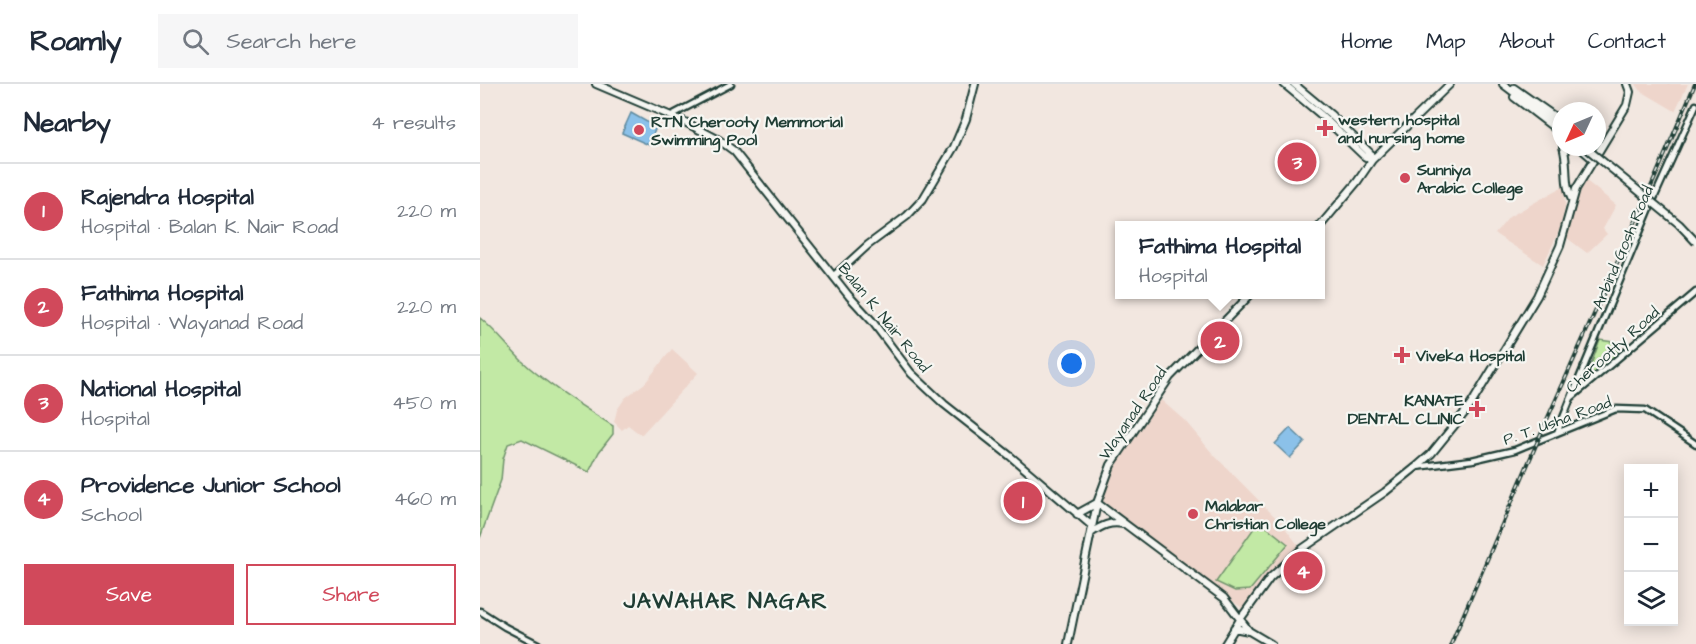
<!DOCTYPE html>
<meta charset="utf-8">
<style>
body{margin:0;font-family:"Architects Daughter",sans-serif;background:#f6f6f7;color:#1f2937}
.controls{position:absolute;right:18px;bottom:18px;display:grid;overflow:hidden;border-radius:0px;box-shadow:0 3px 15px #0003}
.controls button{width:54px;height:54px;display:grid;place-items:center;padding:0;border:0;border-bottom:2px solid #e0e1e3;background:#fff;color:#1f2937;font:30px sans-serif}
.compass{position:absolute;left:1072px;top:18px;width:54px;height:54px;border-radius:50%;background:#fff;box-shadow:0 3px 15px #0003;rotate:226deg}
.you{position:absolute;left:592px;top:280px;width:21px;height:21px;margin:-15px;border:4px solid #fff;border-radius:50%;background:#1a73e8;box-shadow:0 0 0 9px #1a73e833}
.badge{display:grid;place-items:center;width:39px;height:39px;border-radius:50%;background:#d1495b;color:#fff;font-size:20px;font-weight:700}
.pin{position:absolute;translate:-50% -50%;border:3px solid #fff;box-shadow:0 2px 6px #0006}
.popup{position:absolute;left:635px;top:137px;width:210px;height:78px;box-sizing:border-box;display:grid;place-content:center;border-radius:0px;background:#fff;filter:drop-shadow(0 2px 4px #0005);font-size:20px;white-space:nowrap;color:#747a83}
.popup b{font-size:22px;color:#1f2937}
.popup::after{content:'';position:absolute;left:50%;top:100%;margin-left:-12px;border:12px solid transparent;border-top-color:#fff}
.list{margin:0;padding:0;list-style:none}
h2{display:flex;justify-content:space-between;align-items:center;height:78px;margin:0;padding:0 24px;font-size:26px}
h2 small{font-size:20px;font-weight:400;color:#747a83}
.list li{display:grid;grid-template-columns:39px 1fr auto;gap:18px;align-items:center;box-sizing:border-box;height:96px;padding:0 24px;border-top:2px solid #e0e1e3}
.list b{display:block;font-size:22px;white-space:nowrap}
.list p{margin:0;font-size:20px;white-space:nowrap;color:#747a83}
.list em{font-size:20px;font-style:normal;color:#747a83}
.actions{display:flex;gap:12px;padding:18px 24px}
.actions a{flex:1;padding:14px 0;border:2px solid #d1495b;border-radius:0px;text-align:center;font-size:21px;color:#d1495b}
.actions .main{background:#d1495b;color:#fff}
.icon{flex:none;width:33px;height:33px;fill:none;stroke:currentColor;stroke-width:2;stroke-linecap:round;stroke-linejoin:round}
.map{position:relative;flex:none;width:1216px;height:560px;overflow:hidden}
header{display:flex;align-items:center;gap:36px;box-sizing:border-box;height:84px;padding:0 30px;background:#fff;border-bottom:2px solid #e0e1e3}
header strong{font-size:28px}
nav{display:flex;gap:33px;margin-inline-start:auto;font-size:21px}
.search{width:420px;height:54px;background:#f6f6f7;display:flex;align-items:center;gap:15px;box-sizing:border-box;padding:0 21px;border-radius:0px;color:#747a83;font-size:22px}
main{display:flex}
aside{flex:1;background:#fff}
.map>svg:first-child{display:block}
.built{fill:#eed5cb}
.green{fill:#c2e9a5;stroke:#70936c;stroke-width:1.5}
.water{fill:#8bc1e9;stroke:#608ca1;stroke-width:1.5}
.lines{fill:none;stroke-linecap:round;stroke-linejoin:round}
.minor-casing{stroke:#1f3d34;stroke-width:9}
.major-casing{stroke:#1f3d34;stroke-width:10}
.minor{stroke:#f6f6f2;stroke-width:4.5}
.major{stroke:#f6f6f2;stroke-width:6}
.rail-casing{stroke:#1f3d34;stroke-width:4}
.rail{stroke:#f6f6f2;stroke-width:1.5;stroke-dasharray:4.5;stroke-linecap:butt}
.major-bridge-casing{stroke:#1f3d34;stroke-width:10;stroke-linecap:butt}
.major-bridge{stroke:#f6f6f2;stroke-width:6}
.poi-dot{fill:#d1495b;stroke:#f6f6f2;stroke-width:2}
.labels{text-anchor:middle;stroke-width:4.5;stroke-linejoin:round;paint-order:stroke}
.poi-label{font-size:16px;font-weight:bold;fill:#1f3d34;stroke:#f6f6f2;text-anchor:start}
.street-label{font-size:16px;fill:#1f3d34;stroke:#f6f6f2}
.district-label{font-size:22px;font-weight:bold;letter-spacing:1.5px;fill:#1f3d34;stroke:#f6f6f2}
</style>
<header>
<strong>Roamly</strong>
<div class="search"><svg class="icon" aria-label="search" viewBox="0 0 24 24"><circle cx="10" cy="10" r="6"/><path d="M15 15l6 6"/></svg>Search here</div>
<nav><a>Home</a><a>Map</a><a>About</a><a>Contact</a></nav>
</header>
<main>
<aside>
<h2>Nearby<small>4 results</small></h2>
<ul class="list">
<li><span class="badge">1</span><div><b>Rajendra Hospital</b><p>Hospital · Balan K. Nair Road</p></div><em>220 m</em></li>
<li><span class="badge">2</span><div><b>Fathima Hospital</b><p>Hospital · Wayanad Road</p></div><em>220 m</em></li>
<li><span class="badge">3</span><div><b>National Hospital</b><p>Hospital</p></div><em>450 m</em></li>
<li><span class="badge">4</span><div><b>Providence Junior School</b><p>School</p></div><em>460 m</em></li>
</ul>
<div class="actions"><a class="main">Save</a><a>Share</a></div>
</aside>
<div class="map">
<svg width="1216" height="560" viewBox="0 0 1216 560">
<rect width="100%" height="100%" fill="#f2e7e0"/>
<filter id="ink" filterUnits="userSpaceOnUse"><feTurbulence type="fractalNoise" baseFrequency=".0167" numOctaves="2"/><feDisplacementMap in="SourceGraphic" scale="12" xChannelSelector="R" yChannelSelector="G"/><feConvolveMatrix kernelMatrix="1 2 1 2 8 2 1 2 1" color-interpolation-filters="sRGB"/></filter>
<g filter="url(#ink)">
<!-- built -->
<path class="built" d="M 1156,0 L 1208,0 L 1195,27 L 1161,7 Z
M 1104,95 L 1136,121 L 1123,145 L 1127,150 L 1107,169 L 1087,154 L 1094,116 Z
M 1084,102 L 1085,122 L 1080,145 L 1063,181 L 1015,150 L 1029,133 Z
M 192,265 L 218,289 L 161,351 L 148,341 L 142,346 L 134,338 L 137,326 L 145,314 L 165,299 Z
M 681,316 L 705,337 L 733,370 L 802,440 L 819,462 L 785,493 L 762,524 L 620,419 L 633,385 Z"/>
<!-- green -->
<path class="green" d="M 0,234 C 16,247 28,263 42,277 C 69,302 102,322 133,342 L 133,350 L 119,368 L 109,388 L 42,355 L 28,360 L 23,375 L 21,396 L 0,454 Z
M 1120,256 L 1133,258 L 1138,269 L 1105,297 Z
M 779,437 L 808,460 L 770,506 L 755,507 L 736,498 Z"/>
<!-- water -->
<path class="water" d="M 151,29 L 176,43 L 169,61 L 142,49 Z
M 810,344 L 825,358 L 810,374 L 795,360 Z"/>
<g class="lines">
<!-- minor casing -->
<g class="minor-casing">
<path id="minor" d="M 190,32 L 251,0
M 1091,314 L 1175,112 L 1216,21
M 1077,349 L 1091,314 L 1216,208
M 936,383 L 992,376 L 1035,366 L 1136,325 L 1165,326 L 1216,360
M 0,527 L 25,543 L 58,560"/>
</g>
<!-- major casing -->
<g class="major-casing">
<path id="major" d="M 116,0 L 203,37 L 239,56 L 254,67 L 369,212 L 392,237 L 431,289 L 464,320 L 530,372 L 612,442
M 804,0 L 840,30 L 884,72 L 892,76
M 814,0 L 850,30 L 890,69 L 892,76
M 1023,0 L 1081,44
M 1034,4 L 1081,37
M 1034,13 L 1081,49
M 1083,63 C 1089,81 1083,99 1092,116
M 1099,63 L 1113,75
M 840,142 L 877,98 L 892,76 L 970,0
M 354,192 L 388,161 L 427,132 L 443,115 L 474,63 L 486,35 L 495,0
M 617,419 L 744,514 L 769,547
M 597,430 L 617,419
M 611,449 C 621,442 631,437 643,440
M 754,544 L 769,547 L 791,560
M 588,560 L 617,419 L 631,381 L 690,293 L 771,210
M 745,560 L 761,534 L 790,494 L 822,465 L 905,408 L 936,383 L 951,370 L 990,322 L 1057,212 L 1080,162 L 1096,105 L 1147,21 L 1150,8 L 1147,0"/>
</g>
<!-- minor -->
<use href="#minor" class="minor"/>
<!-- major -->
<use href="#major" class="major"/>
<!-- rail casing -->
<g class="rail-casing">
<path id="rail" d="M 971,560 L 1065,340 L 1174,96 L 1215,0"/>
</g>
<!-- rail -->
<use href="#rail" class="rail"/>
<!-- major-bridge casing -->
<g class="major-bridge-casing">
<path id="major-bridge" d="M 1105,63 L 1199,140 L 1216,158"/>
</g>
<!-- major-bridge -->
<use href="#major-bridge" class="major-bridge"/>
</g>
</g>
<!-- markers -->
<g class="poi-dot">
<path d="M842 35h6v6h6v6h-6v6h-6v-6h-6v-6h6z"/>
<circle cx="159" cy="46" r="6"/>
<circle cx="925" cy="94" r="6"/>
<path d="M919 262h6v6h6v6h-6v6h-6v-6h-6v-6h6z"/>
<path d="M994 316h6v6h6v6h-6v6h-6v-6h-6v-6h6z"/>
<circle cx="713" cy="430" r="6"/>
</g>
<g class="labels">
<!-- poi labels -->
<g class="poi-label">
<text x="858" y="41">western hospital<tspan x="858" dy="18">and nursing home</tspan></text>
<text x="171" y="43">RTN Cherooty Memmorial<tspan x="171" dy="18">Swimming Pool</tspan></text>
<text x="937" y="91">Sunniya<tspan x="937" dy="18">Arabic College</tspan></text>
<text x="936" y="277">Viveka Hospital</text>
<text x="984" y="322" text-anchor="end">KANATE<tspan x="984" dy="18">DENTAL CLINIC</tspan></text>
<text x="725" y="427">Malabar<tspan x="725" dy="18">Christian College</tspan></text>
</g>
<!-- street labels -->
<g class="street-label">
<text transform="translate(1142 163) rotate(-67)" y="6">Arbind Gosh Road</text>
<text transform="translate(405 233) rotate(51)" y="6">Balan K. Nair Road</text>
<text transform="translate(1132 265) rotate(-42)" y="6">Cherootty Road</text>
<text transform="translate(652 329) rotate(-56)" y="6">Wayanad Road</text>
<text transform="translate(1077 336) rotate(-20)" y="6">P. T. Usha Road</text>
</g>
<!-- district labels -->
<g class="district-label">
<text x="246" y="524">JAWAHAR NAGAR</text>
</g>
</g>
</svg>
<div class="controls">
<button>+</button>
<button>−</button>
<button><svg class="icon" aria-label="layers" viewBox="0 0 24 24"><path d="M12 4l9 5-9 5-9-5zM3 14l9 5 9-5"/></svg></button>
</div>
<svg class="compass" viewBox="-18 -18 36 36"><path d="M0-13l5 13h-10z" fill="#e53935"/><path d="M0 13l5-13h-10z" fill="#747a83"/></svg>
<div class="you"></div>
<div class="pin badge" style="left:543px;top:417px">1</div>
<div class="pin badge" style="left:740px;top:257px">2</div>
<div class="popup"><b>Fathima Hospital</b>Hospital</div>
<div class="pin badge" style="left:817px;top:78px">3</div>
<div class="pin badge" style="left:823px;top:487px">4</div>
</div>
</main>
